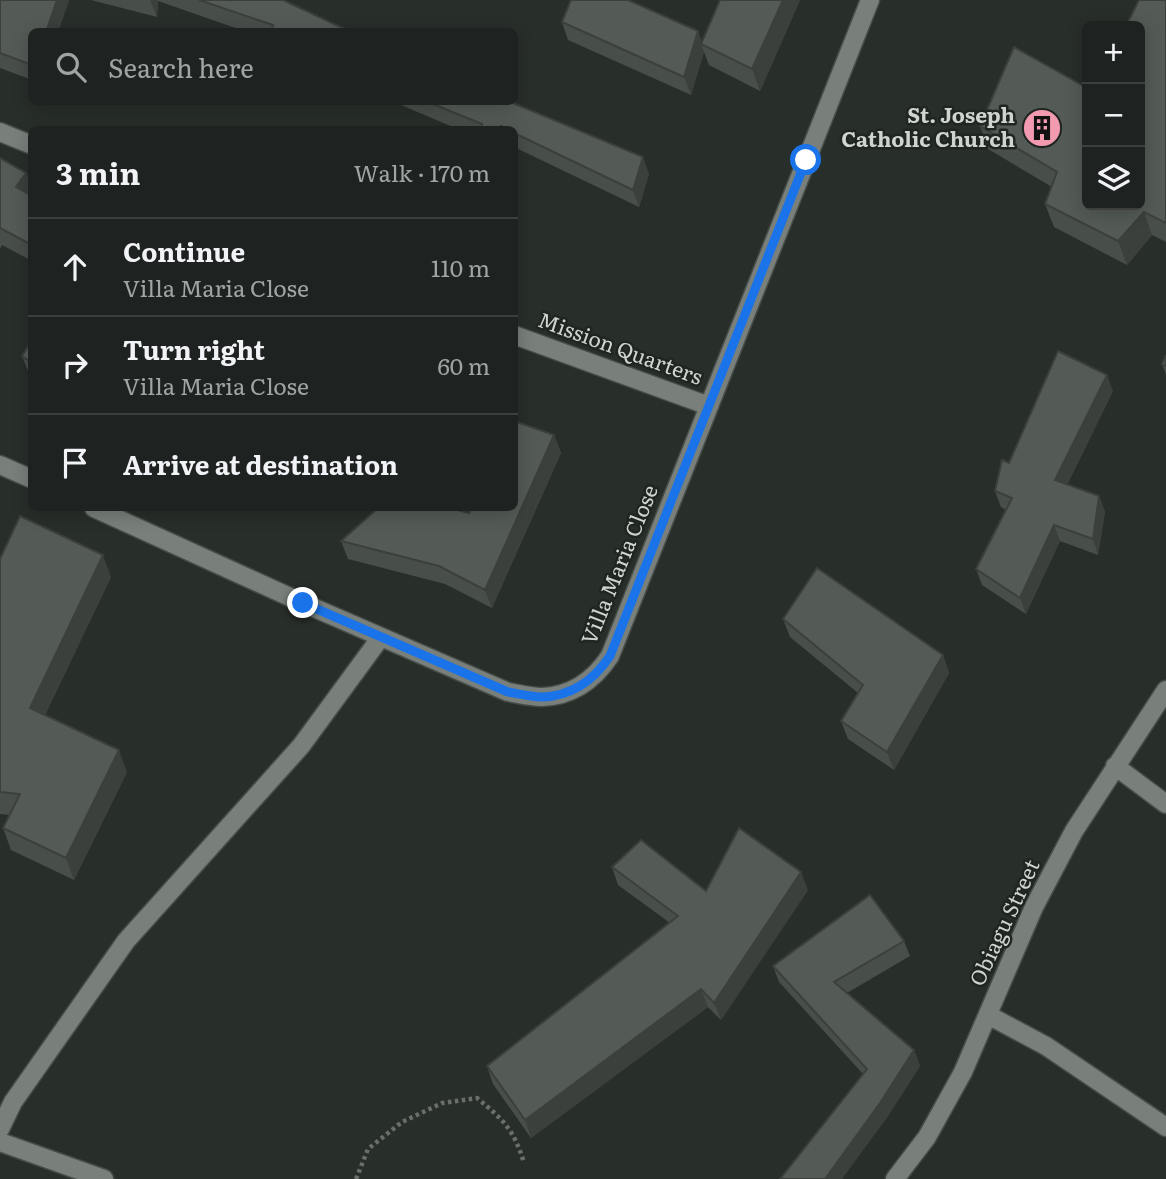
<!DOCTYPE html>
<meta charset="utf-8">
<style>
body{margin:0;font-family:Literata,serif;background:#2b2f2d;color:#f1f3f6}
.controls{position:absolute;right:21px;top:21px;display:grid;overflow:hidden;border-radius:10px;box-shadow:0 4px 18px #0003}
.controls button{width:63px;height:63px;display:grid;place-items:center;padding:0;border:0;border-bottom:2px solid #3c3f3e;background:#1e2220;color:#f1f3f6;font:35px sans-serif}
.stop{position:absolute;width:21px;height:21px;margin:-16px;border:5px solid #1a73e8;border-radius:50%;background:#fff}
.stop.end{background:#1a73e8;border-color:#fff;box-shadow:0 2px 7px #0008}
.list{margin:0;padding:0;list-style:none}
h2{display:flex;justify-content:space-between;align-items:center;height:91px;margin:0;padding:0 28px;font-size:30px}
h2 small{font-size:23px;font-weight:400;color:#a1a4a5}
.list li{display:grid;grid-template-columns:46px 1fr auto;gap:21px;align-items:center;box-sizing:border-box;height:98px;padding:0 28px;border-top:2px solid #3c3f3e}
.list b{display:block;font-size:26px;white-space:nowrap}
.list p{margin:0;font-size:23px;white-space:nowrap;color:#a1a4a5}
.list em{font-size:23px;font-style:normal;color:#a1a4a5}
.icon{flex:none;width:38px;height:38px;fill:none;stroke:currentColor;stroke-width:2;stroke-linecap:round;stroke-linejoin:round}
.map{position:relative;flex:none;width:1166px;height:1179px;overflow:hidden}
.search{position:absolute;background:#1e2220;box-shadow:0 4px 18px #0003;left:28px;top:28px;width:490px;height:77px;display:flex;align-items:center;gap:18px;box-sizing:border-box;padding:0 24px;border-radius:10px;color:#a1a4a5;font-size:26px}
.panel{position:absolute;background:#1e2220;box-shadow:0 4px 18px #0003;left:28px;top:126px;width:490px;height:385px;border-radius:10px}
.map>svg:first-child{display:block}
.lines{fill:none;stroke-linecap:round;stroke-linejoin:round}
.street-casing{stroke:#464c47;stroke-width:21}
.path{stroke:#6a6f6c;stroke-width:4.5;stroke-dasharray:3.5 3.5;stroke-linecap:butt}
.street{stroke:#79807b;stroke-width:18}
.wall{fill:#484e4a}
.shaded-wall{fill:#3b403c}
.building{fill:#545b56;stroke:#3b403c;stroke-width:2}
.route{stroke:#1a73e8;stroke-width:9}
.labels{text-anchor:middle;stroke-width:5;stroke-linejoin:round;paint-order:stroke}
.poi-label{font-size:21px;font-weight:bold;fill:#d0d4d1;stroke:#1f2520;text-anchor:end}
.street-label{font-size:21px;fill:#d0d4d1;stroke:#1f2520}
</style>
<div class="map">
<svg width="1166" height="1179" viewBox="0 0 1166 1179">
<rect width="100%" height="100%" fill="#282e2a"/>
<g class="lines">
<!-- street casing -->
<g class="street-casing">
<path id="street" d="M 0,132 L 32,145
M 514,335 L 709,406
M 0,465 L 32,479
M 94,508 L 303,603 L 508,692 C 519,694 531,697 542,697 C 572,696 594,680 610,656 L 870,0
M 1115,766 L 1166,804
M 988,1015 L 1046,1046 L 1166,1127
M 0,1129 L 13,1102 L 126,941 L 301,746 L 381,637
M 0,1142 L 104,1179
M 895,1179 L 927,1137 L 963,1072 L 1034,907 L 1074,831 L 1166,690"/>
</g>
<!-- path -->
<path class="path" d="M 356,1179 L 368,1149 L 402,1122 L 442,1103 L 477,1098 C 504,1120 514,1130 524,1163"/>
<!-- street -->
<use href="#street" class="street"/>
</g>
<!-- wall -->
<path class="wall" d="M 0,0 L 69,0 L 58,32 L 32,32 L 32,80 L 0,68 Z
M 91,0 L 283,0 L 351,32 L 247,32 L 158,1 L 157,17 Z
M 800,0 L 760,91 L 709,65 L 704,52 L 691,95 L 568,40 L 562,22 L 702,41 Z
M 1166,0 L 1166,242 L 1152,235 L 1127,265 L 1054,227 L 1045,204 L 1052,187 L 988,149 L 980,126 L 1087,88 L 1087,205 Z
M 514,101 L 515,104 L 649,174 L 639,207 L 514,147 L 514,130 L 460,130 L 394,102 Z
M 0,158 L 26,173 L 32,188 L 32,261 L 2,245 L 0,249 Z
M 32,340 L 32,377 L 30,376 L 22,356 Z
M 1166,355 L 1166,375 L 1162,364 Z
M 1113,391 L 1067,485 L 1099,496 L 1105,512 L 1098,555 L 1060,541 L 1026,614 L 982,585 L 976,569 L 1006,510 L 1001,507 L 995,491 L 1009,463 Z
M 554,435 L 561,453 L 492,608 L 445,584 L 348,559 L 341,541 L 469,513 Z
M 0,559 L 111,577 L 45,715 L 127,772 L 74,880 L 11,850 L 3,828 L 10,815 L 0,814 Z
M 783,619 L 943,655 L 949,673 L 894,770 L 848,739 L 841,721 L 858,693 L 790,637 Z
M 612,867 L 706,891 L 808,890 L 721,1020 L 708,1007 L 531,1138 L 493,1084 L 487,1066 L 670,923 L 618,885 Z
M 904,941 L 910,956 L 847,993 L 914,1050 L 920,1066 L 886,1119 L 863,1074 L 779,982 L 773,966 Z"/>
<!-- shaded-wall -->
<path class="shaded-wall" d="M 57,0 L 69,0 L 58,32 L 46,32 Z
M 150,0 L 158,0 L 158,1 L 157,17 Z
M 783,0 L 800,0 L 760,91 L 752,69 Z
M 698,31 L 703,45 L 701,44 L 704,52 L 691,95 L 684,77 Z
M 643,157 L 649,174 L 639,207 L 633,190 Z
M 26,173 L 32,188 L 32,195 L 23,207 L 16,187 Z
M 1144,212 L 1152,235 L 1127,265 L 1118,241 Z
M 1107,375 L 1113,391 L 1061,497 L 1055,480 Z
M 554,435 L 561,453 L 492,608 L 485,590 Z
M 1099,496 L 1105,512 L 1098,555 L 1093,539 Z
M 1054,525 L 1060,541 L 1026,614 L 1020,598 Z
M 103,555 L 111,577 L 38,730 L 30,708 Z
M 943,655 L 949,673 L 894,770 L 887,752 Z
M 119,750 L 127,772 L 74,880 L 66,858 Z
M 801,872 L 808,890 L 721,1020 L 714,1003 Z
M 701,989 L 708,1007 L 531,1138 L 525,1120 Z
M 914,1050 L 920,1066 L 886,1119 L 842,1179 L 825,1179 Z"/>
<!-- building -->
<path class="building" d="M 0,0 L 57,0 L 46,32 L 32,32 L 32,65 L 0,53 Z
M 199,0 L 283,0 L 351,32 L 271,32 L 273,25 Z
M 571,0 L 628,0 L 698,31 L 684,77 L 562,22 Z
M 720,0 L 783,0 L 752,69 L 701,44 Z
M 1139,0 L 1166,0 L 1166,223 L 1144,212 L 1118,241 L 1045,204 L 1057,172 L 980,126 L 1014,47 L 1087,88 L 1087,205 L 1140,205 L 1140,26 L 1126,26 Z
M 428,102 L 513,102 L 513,103 L 643,157 L 633,190 L 514,133 L 514,130 L 508,130 L 501,126 L 499,130 L 482,130 L 482,124 Z
M 0,158 L 26,173 L 16,187 L 32,196 L 32,245 L 0,228 Z
M 32,340 L 32,363 L 22,356 Z
M 1058,351 L 1107,375 L 1055,480 L 1099,496 L 1093,539 L 1054,525 L 1020,598 L 976,569 L 1012,498 L 995,491 L 1002,460 L 1009,463 Z
M 1166,355 L 1166,366 L 1162,364 Z
M 514,421 L 554,435 L 485,590 L 439,566 L 341,541 L 378,508 L 449,508 L 469,513 L 471,508 L 514,508 Z
M 20,516 L 103,555 L 30,708 L 119,750 L 66,858 L 3,828 L 20,794 L 0,792 L 0,559 Z
M 817,568 L 943,655 L 887,752 L 841,721 L 863,685 L 783,619 Z
M 739,828 L 801,872 L 714,1003 L 701,989 L 525,1120 L 487,1066 L 678,916 L 612,867 L 641,840 L 706,891 Z
M 870,895 L 904,941 L 834,982 L 914,1050 L 880,1103 L 825,1179 L 780,1179 L 867,1069 L 773,966 Z"/>
<g class="lines">
<!-- route -->
<path class="route" d="M 303,603 L 508,692 C 519,694 531,697 542,697 C 572,696 594,680 610,656 L 806,160"/>
</g>
<!-- icons -->
<defs>
<g id="building-disc" transform="scale(2.0125)"><circle r="9.5" fill="#f29ab0" stroke="#1f2520"/><path d="M-4-6H4V6H1V3H-1V6H-4ZM-2.5-4.3h1.7v1.8h-1.7ZM.8-4.3h1.7v1.8H.8ZM-2.5-1h1.7V.8h-1.7ZM.8-1h1.7V.8H.8Z" fill="#111"/></g>
</defs>
<g fill-rule="evenodd">
<use href="#building-disc" x="1042" y="128"/>
</g>
<g class="labels">
<!-- poi labels -->
<g class="poi-label">
<text x="1015" y="123">St. Joseph<tspan x="1015" dy="24">Catholic Church</tspan></text>
</g>
<!-- street labels -->
<g class="street-label">
<text transform="translate(620 349) rotate(20)" y="7">Mission Quarters</text>
<text transform="translate(620 565) rotate(-68)" y="7">Villa Maria Close</text>
<text transform="translate(1005 923) rotate(-65)" y="7">Obiagu Street</text>
</g>
</g>
</svg>
<div class="controls">
<button>+</button>
<button>−</button>
<button><svg class="icon" aria-label="layers" viewBox="0 0 24 24"><path d="M12 4l9 5-9 5-9-5zM3 14l9 5 9-5"/></svg></button>
</div>
<div class="stop" style="left:806px;top:160px"></div>
<div class="stop end" style="left:303px;top:603px"></div>
<div class="search"><svg class="icon" aria-label="search" viewBox="0 0 24 24"><circle cx="10" cy="10" r="6"/><path d="M15 15l6 6"/></svg>Search here</div>
<section class="panel">
<h2>3 min<small>Walk · 170 m</small></h2>
<ul class="list">
<li><svg class="icon" aria-label="ahead" viewBox="0 0 24 24"><path d="M12 20V5M6 11l6-6 6 6"/></svg><div><b>Continue</b><p>Villa Maria Close</p></div><em>110 m</em></li>
<li><svg class="icon" aria-label="right" viewBox="0 0 24 24"><path d="M7 20v-9h11M14 6l5 5-5 5"/></svg><div><b>Turn right</b><p>Villa Maria Close</p></div><em>60 m</em></li>
<li><svg class="icon" aria-label="arrive" viewBox="0 0 24 24"><path d="M6 21V4h12l-3 4 3 4H6"/></svg><div><b>Arrive at destination</b></div></li>
</ul>
</section>
</div>
